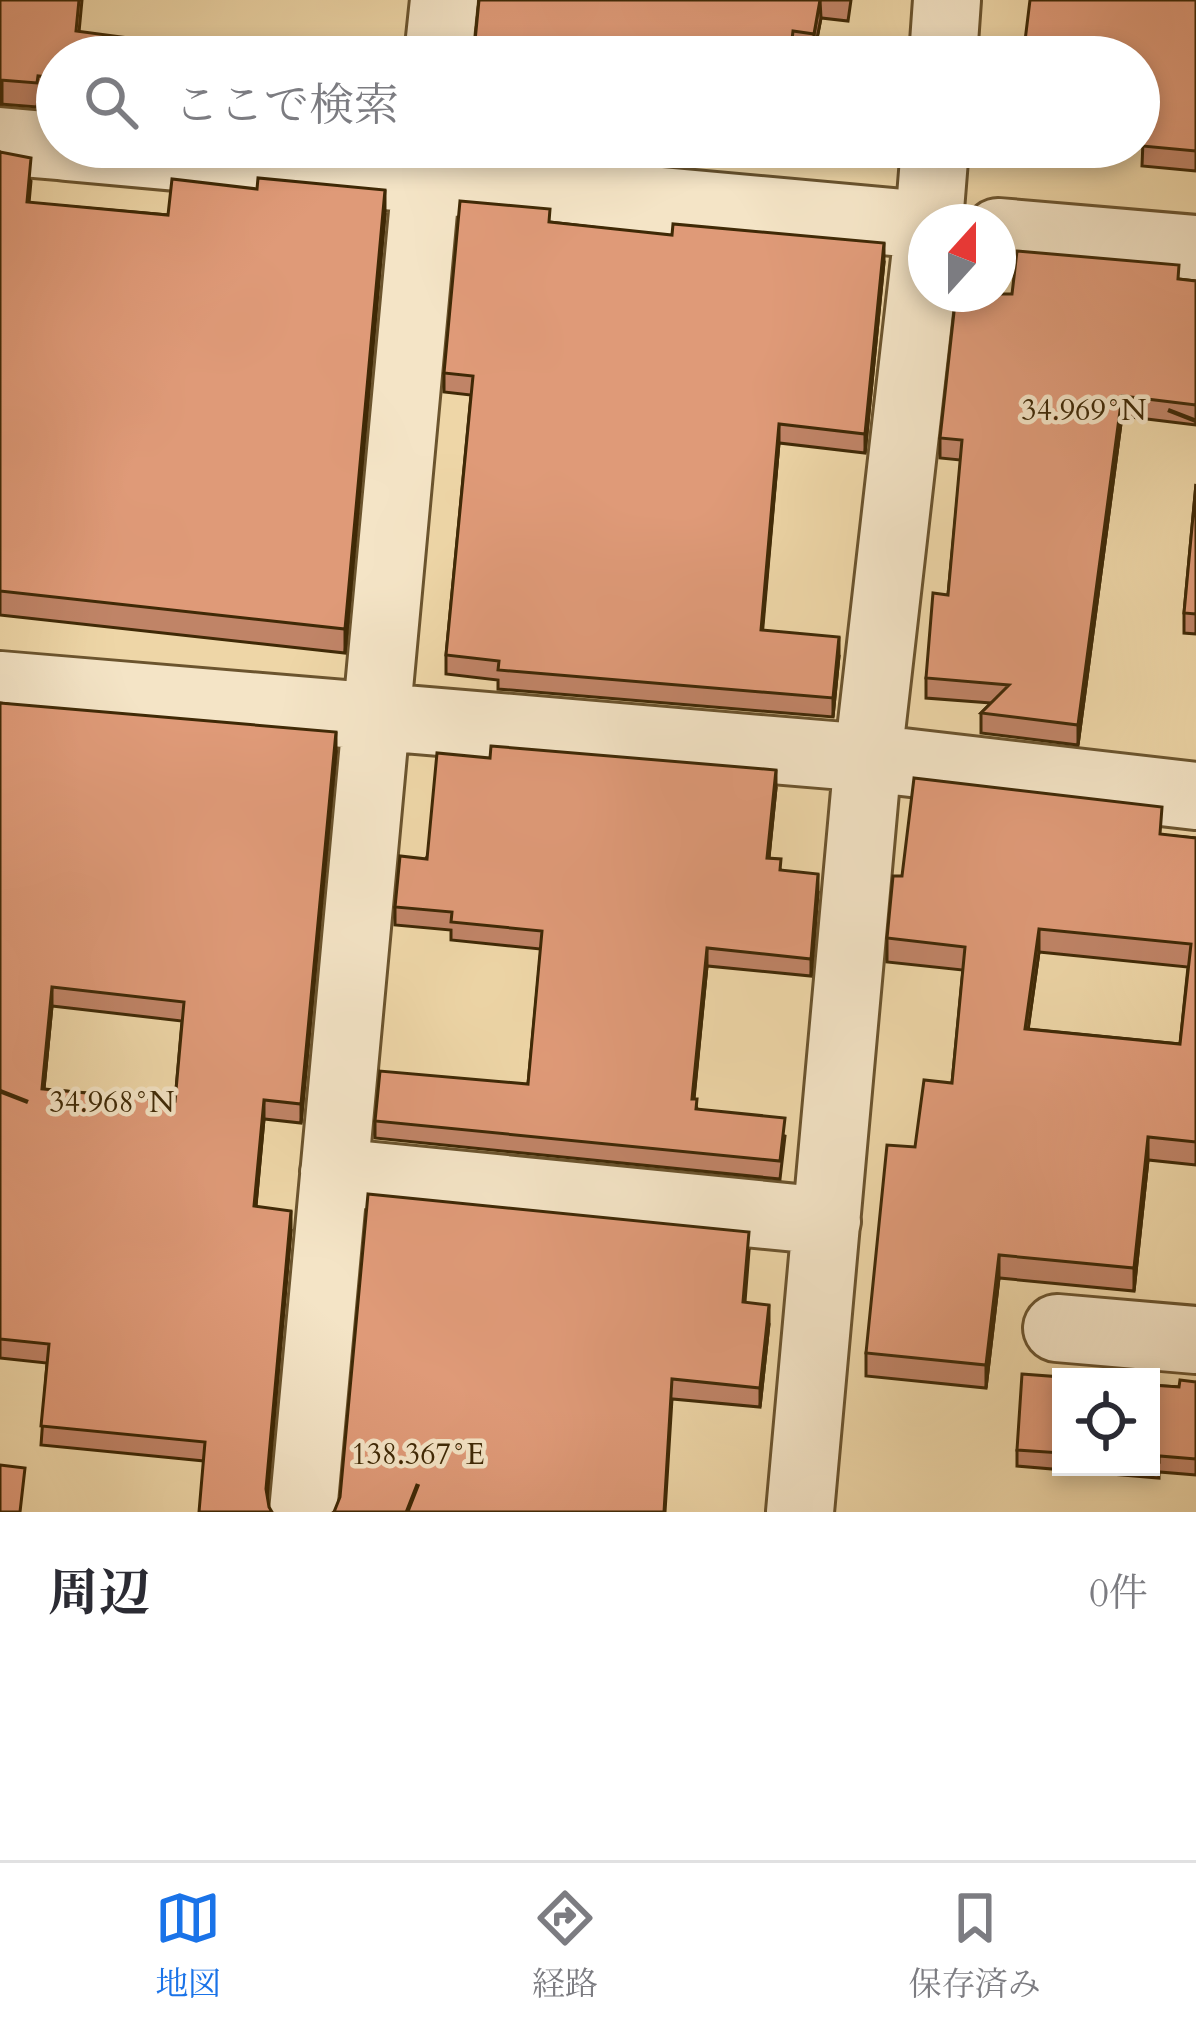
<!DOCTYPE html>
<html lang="ja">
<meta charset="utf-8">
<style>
body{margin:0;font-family:Cardo,"Noto Serif JP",serif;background:#f7f7f7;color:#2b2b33}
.controls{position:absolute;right:36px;bottom:36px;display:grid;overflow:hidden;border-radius:0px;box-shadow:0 6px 18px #0003}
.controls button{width:108px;height:108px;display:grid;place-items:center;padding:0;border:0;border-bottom:3px solid #e1e1e2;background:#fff;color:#2b2b33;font:60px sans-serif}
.compass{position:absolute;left:908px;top:204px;width:108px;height:108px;border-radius:50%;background:#fff;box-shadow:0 6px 18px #0003;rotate:21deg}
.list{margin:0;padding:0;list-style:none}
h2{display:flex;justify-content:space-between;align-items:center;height:156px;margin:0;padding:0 48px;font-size:51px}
h2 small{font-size:39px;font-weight:400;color:#7c7c81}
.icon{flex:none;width:66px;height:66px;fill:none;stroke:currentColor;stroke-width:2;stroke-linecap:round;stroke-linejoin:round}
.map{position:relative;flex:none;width:1196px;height:1512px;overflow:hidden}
.search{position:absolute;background:#fff;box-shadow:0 6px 18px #0003;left:36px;right:36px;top:36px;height:132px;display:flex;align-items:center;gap:30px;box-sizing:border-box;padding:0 42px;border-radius:66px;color:#7c7c81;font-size:45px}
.sheet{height:348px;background:#fff}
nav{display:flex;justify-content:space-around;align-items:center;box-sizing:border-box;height:168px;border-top:3px solid #e1e1e2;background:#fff;font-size:33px;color:#7c7c81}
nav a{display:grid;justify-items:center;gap:6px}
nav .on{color:#1a73e8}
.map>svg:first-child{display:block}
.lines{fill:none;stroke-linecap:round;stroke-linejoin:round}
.minor-casing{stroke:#6b542e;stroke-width:72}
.minor{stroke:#f4e4c6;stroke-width:66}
.wall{fill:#c08467;stroke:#3f2906;stroke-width:3;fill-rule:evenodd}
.shaded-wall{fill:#9c6c54;stroke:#3f2906;stroke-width:3}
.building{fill:#df9a78;stroke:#3f2906;stroke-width:3;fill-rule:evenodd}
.ticks{fill:none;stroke:#3f2906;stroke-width:4.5}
.ticks-label{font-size:30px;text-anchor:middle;fill:#3f2906;stroke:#f4e4c6;stroke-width:9;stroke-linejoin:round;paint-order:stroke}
</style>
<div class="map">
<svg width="1196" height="1512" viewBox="0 0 1196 1512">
<rect width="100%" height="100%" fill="#eed6a7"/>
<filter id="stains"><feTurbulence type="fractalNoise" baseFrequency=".00167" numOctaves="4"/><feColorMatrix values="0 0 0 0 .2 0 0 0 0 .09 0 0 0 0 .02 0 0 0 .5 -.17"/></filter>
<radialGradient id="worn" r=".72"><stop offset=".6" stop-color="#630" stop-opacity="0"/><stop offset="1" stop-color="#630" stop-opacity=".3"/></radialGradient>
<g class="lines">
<!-- minor casing -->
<g class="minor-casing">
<path id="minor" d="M 438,57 L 444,0
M 943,57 L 947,0
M 0,141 L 57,146
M 66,147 L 926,225
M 929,222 L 935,147
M 998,232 L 1196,249
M 0,685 L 868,758 L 1196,796
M 334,1172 L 827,1221
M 1057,1328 L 1196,1340
M 303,1512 L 429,147
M 800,1512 L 868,758 L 926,250"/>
</g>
<!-- minor -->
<use href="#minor" class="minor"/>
</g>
<!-- wall -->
<path class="wall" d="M 0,0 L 82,0 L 79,32 L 129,57 L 57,57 L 57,102 L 38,100 L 37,107 L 0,104 Z
M 479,0 L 851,0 L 848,21 L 821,18 L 814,54 L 793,51 L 792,57 L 470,57 L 475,41 Z
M 1196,0 L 1196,171 L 1142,166 L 1143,141 L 1139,141 L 1139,57 L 1024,57 L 1024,49 Z
M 481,147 L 537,147 L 537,152 Z
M 0,152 L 31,181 L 29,203 L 168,215 L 385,214 L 345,653 L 0,615 Z
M 550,222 L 884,262 L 865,453 L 779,443 L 762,630 L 839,656 L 833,717 L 498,689 L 498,680 L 446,674 L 446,655 L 471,395 L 444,392 L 444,373 Z
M 1179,279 L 1196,281 L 1196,425 L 1122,416 L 1078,745 L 981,733 L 981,713 L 991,703 L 926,698 L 926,678 L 948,595 L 961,460 L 940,458 L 940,438 L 1012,294 Z
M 1196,484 L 1196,634 L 1184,633 L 1184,613 Z
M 0,703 L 336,751 L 301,1123 L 264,1119 L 256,1206 L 291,1230 L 267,1496 L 204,1461 L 41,1445 L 47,1363 L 0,1358 ZM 52,1006 L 182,1021 L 175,1101 L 44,1089 Z
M 490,758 L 776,788 L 769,858 L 781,870 L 818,892 L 811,976 L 707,966 L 694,1099 L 697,1109 L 785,1136 L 780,1179 L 375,1138 L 375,1121 L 528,1084 L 541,949 L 451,940 L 451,930 L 395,925 L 395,907 Z
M 1162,835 L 1196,838 L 1196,1165 L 1148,1160 L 1134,1291 L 999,1278 L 986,1388 L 866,1376 L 866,1353 L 915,1147 L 952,1083 L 963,970 L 887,962 L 887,938 L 902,876 ZM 1039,952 L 1188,967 L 1180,1044 L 1028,1029 Z
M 749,1251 L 745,1302 L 769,1324 L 760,1407 L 672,1399 L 665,1512 L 334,1512 Z
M 1061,1377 L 1061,1467 L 1151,1467 L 1151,1385 L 1179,1387 L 1196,1382 L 1196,1475 L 1159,1472 L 1159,1478 L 1017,1466 L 1017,1450 Z"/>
<!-- shaded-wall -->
<path class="shaded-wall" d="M 820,0 L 821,18 L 814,54 L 814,34 Z
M 0,80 L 2,80 L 2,104 L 0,104 Z
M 385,190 L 385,214 L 345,653 L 345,629 Z
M 884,243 L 884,262 L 865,453 L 865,434 Z
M 1122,396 L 1122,416 L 1078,745 L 1078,725 Z
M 779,424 L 779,443 L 761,649 L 761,630 Z
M 839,637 L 839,656 L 833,717 L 833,698 Z
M 336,732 L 336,751 L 301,1123 L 301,1104 Z
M 776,770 L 776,788 L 767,876 L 767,858 Z
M 818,874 L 818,892 L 811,976 L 811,959 Z
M 1039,929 L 1039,952 L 1025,1052 L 1025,1029 Z
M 707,948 L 707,966 L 692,1116 L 692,1099 Z
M 52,987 L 52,1006 L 42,1108 L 42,1089 Z
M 264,1100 L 264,1119 L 254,1225 L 254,1206 Z
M 1148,1137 L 1148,1160 L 1134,1291 L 1134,1268 Z
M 291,1211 L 291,1230 L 266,1509 L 266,1489 Z
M 999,1255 L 999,1278 L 986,1388 L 986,1365 Z
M 769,1305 L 769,1324 L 760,1407 L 760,1388 Z"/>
<!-- building -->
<path class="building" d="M 0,0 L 79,0 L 76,31 L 129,38 L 126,57 L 57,57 L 57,78 L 38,76 L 37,83 L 0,80 Z
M 479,0 L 820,0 L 814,34 L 793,31 L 790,57 L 694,57 L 668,54 L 667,57 L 470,57 L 475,41 Z
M 1030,0 L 1196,0 L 1196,151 L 1142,146 L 1144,121 L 1139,121 L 1139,57 L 1077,57 L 1077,54 L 1024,49 Z
M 0,152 L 31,158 L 27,202 L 168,215 L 172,179 L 257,189 L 258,178 L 385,190 L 345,629 L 0,591 Z
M 460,201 L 550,209 L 549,222 L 672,235 L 673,224 L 884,243 L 865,434 L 779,424 L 761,630 L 839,637 L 833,698 L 498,670 L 499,661 L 446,655 L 473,376 L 444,373 Z
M 1017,251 L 1179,265 L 1178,279 L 1196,281 L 1196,405 L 1122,396 L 1078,725 L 981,713 L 1009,685 L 926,678 L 933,593 L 948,595 L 962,440 L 940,438 L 956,294 L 1012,294 Z
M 1196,484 L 1196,614 L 1184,613 Z
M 0,703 L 336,732 L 301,1104 L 264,1100 L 254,1206 L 291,1211 L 266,1489 L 269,1507 L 272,1512 L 199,1512 L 205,1442 L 41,1426 L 49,1344 L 0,1339 ZM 52,987 L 184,1002 L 175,1101 L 42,1089 Z
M 491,746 L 776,770 L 767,858 L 781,859 L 780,870 L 818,874 L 811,959 L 707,948 L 692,1099 L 697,1099 L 696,1109 L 785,1118 L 780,1161 L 375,1121 L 380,1071 L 528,1084 L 542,931 L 451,922 L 452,912 L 395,907 L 400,856 L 427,859 L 437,753 L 490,758 Z
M 914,778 L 1162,807 L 1160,834 L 1196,838 L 1196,1142 L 1148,1137 L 1134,1268 L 999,1255 L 986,1365 L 866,1353 L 887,1145 L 915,1147 L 924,1080 L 952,1083 L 965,947 L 887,938 L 893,876 L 902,876 ZM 1039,929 L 1191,944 L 1180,1044 L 1025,1029 Z
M 368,1194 L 749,1232 L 743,1302 L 769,1305 L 760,1388 L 672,1379 L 664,1512 L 334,1512 L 340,1497 Z
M 1022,1374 L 1061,1377 L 1061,1453 L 1017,1450 Z
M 1180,1380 L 1196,1382 L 1196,1459 L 1159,1456 L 1159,1462 L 1151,1461 L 1151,1385 L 1179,1387 Z
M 0,1465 L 25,1468 L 20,1512 L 0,1512 Z"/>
<!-- ticks -->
<path class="ticks" d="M 1168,410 L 1196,421M 0,1091 L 28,1102M 407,1512 L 418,1484"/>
<g class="ticks-label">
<text x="1084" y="420">34.969°N</text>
<text x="112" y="1112">34.968°N</text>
<text x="418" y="1464">138.367°E</text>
</g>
<rect width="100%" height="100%" filter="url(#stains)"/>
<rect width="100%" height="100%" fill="url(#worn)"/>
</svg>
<div class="controls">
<button><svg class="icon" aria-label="locate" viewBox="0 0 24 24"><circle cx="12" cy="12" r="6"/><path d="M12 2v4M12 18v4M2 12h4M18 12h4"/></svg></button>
</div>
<svg class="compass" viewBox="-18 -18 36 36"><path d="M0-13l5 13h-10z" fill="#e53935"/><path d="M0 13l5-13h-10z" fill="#7c7c81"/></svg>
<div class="search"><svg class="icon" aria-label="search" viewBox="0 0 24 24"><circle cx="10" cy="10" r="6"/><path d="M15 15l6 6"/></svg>ここで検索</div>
</div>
<section class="sheet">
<h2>周辺<small>0件</small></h2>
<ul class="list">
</ul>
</section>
<nav>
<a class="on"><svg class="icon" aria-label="map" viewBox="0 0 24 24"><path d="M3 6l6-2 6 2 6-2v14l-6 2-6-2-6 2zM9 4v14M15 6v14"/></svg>地図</a>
<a><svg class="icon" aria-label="directions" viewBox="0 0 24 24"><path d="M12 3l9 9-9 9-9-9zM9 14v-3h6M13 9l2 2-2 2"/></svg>経路</a>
<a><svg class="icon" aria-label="saved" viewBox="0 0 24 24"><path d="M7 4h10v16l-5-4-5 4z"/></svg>保存済み</a>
</nav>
